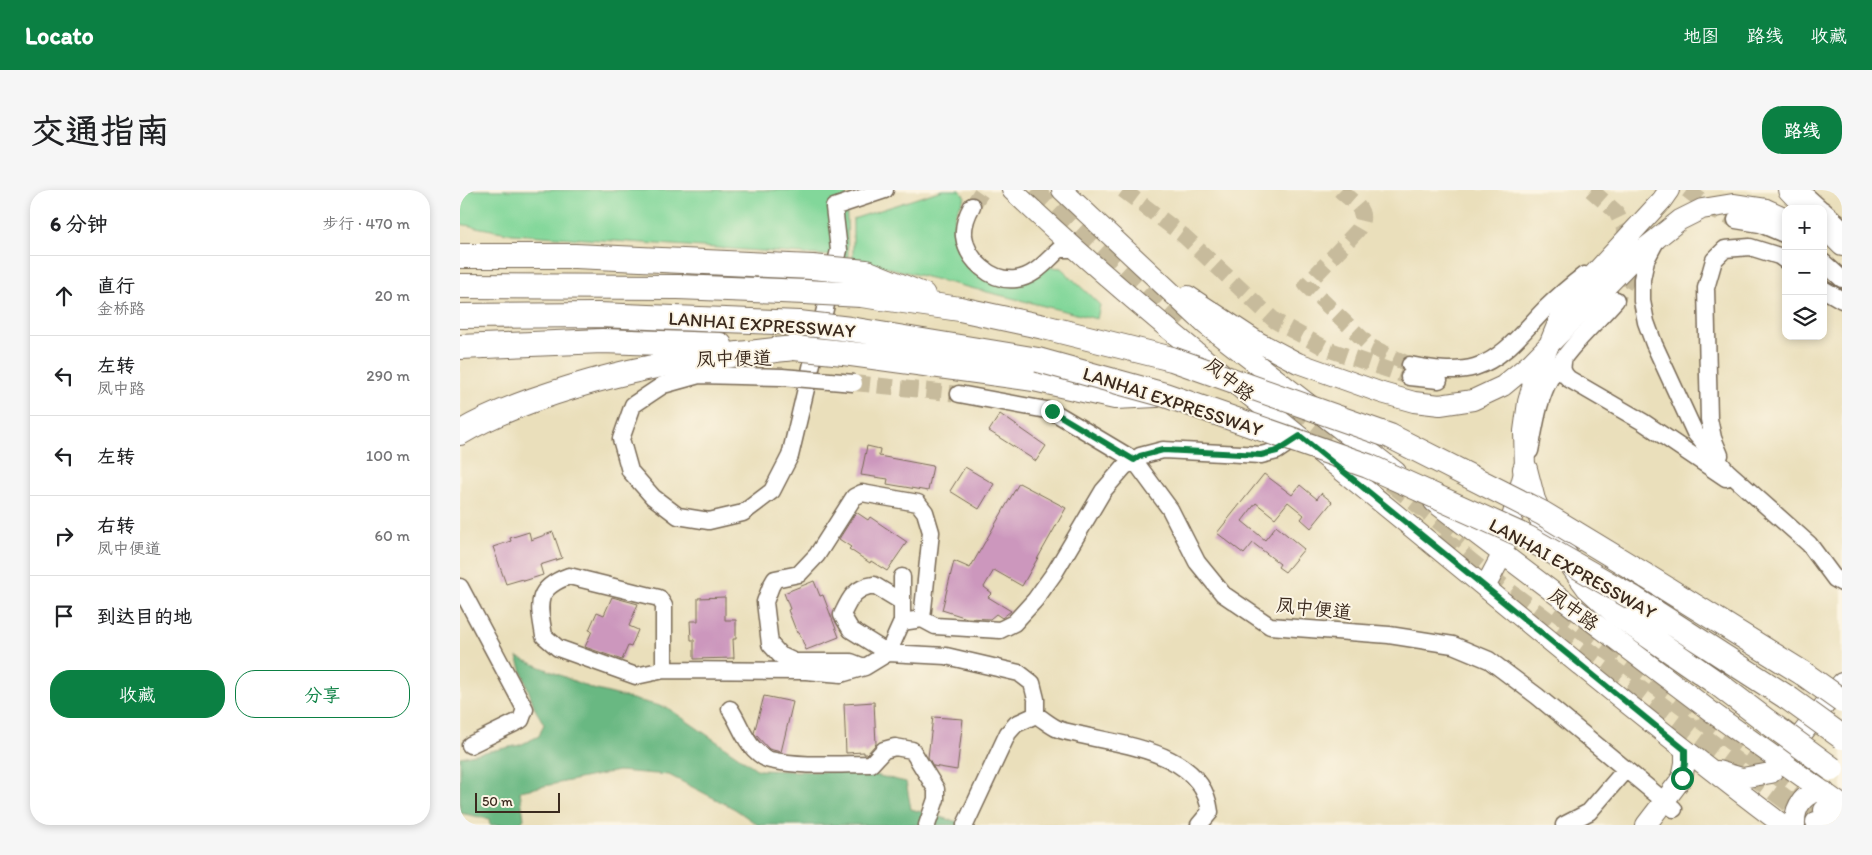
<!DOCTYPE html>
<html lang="zh">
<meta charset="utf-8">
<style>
body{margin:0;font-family:Itim,"LXGW WenKai TC",sans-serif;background:#f6f6f6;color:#202124}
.controls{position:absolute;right:15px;top:15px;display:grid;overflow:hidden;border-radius:10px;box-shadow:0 2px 8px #0003}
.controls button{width:45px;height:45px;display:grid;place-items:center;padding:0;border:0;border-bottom:1px solid #e0e0e0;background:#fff;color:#202124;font:25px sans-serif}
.scale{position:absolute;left:15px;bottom:12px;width:85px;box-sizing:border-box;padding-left:5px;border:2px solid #3b2a1e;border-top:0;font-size:14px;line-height:18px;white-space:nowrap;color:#3b2a1e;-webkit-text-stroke:4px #fcf5e5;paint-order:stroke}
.stop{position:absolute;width:15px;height:15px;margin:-11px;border:4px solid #0b8043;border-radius:50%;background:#fff}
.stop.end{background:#0b8043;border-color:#fff;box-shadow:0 1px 5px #0008}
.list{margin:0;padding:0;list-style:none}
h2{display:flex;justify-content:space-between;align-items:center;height:65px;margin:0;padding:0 20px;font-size:21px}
h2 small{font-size:16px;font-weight:400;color:#757577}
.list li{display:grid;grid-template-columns:32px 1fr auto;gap:15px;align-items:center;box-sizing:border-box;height:80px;padding:0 20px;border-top:1px solid #e0e0e0}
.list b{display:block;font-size:19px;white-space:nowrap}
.list p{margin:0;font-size:16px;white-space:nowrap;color:#757577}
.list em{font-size:16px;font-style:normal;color:#757577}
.actions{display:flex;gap:10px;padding:15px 20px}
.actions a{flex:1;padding:11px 0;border:1px solid #0b8043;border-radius:20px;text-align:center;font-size:18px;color:#0b8043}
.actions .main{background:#0b8043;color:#fff}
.icon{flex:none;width:28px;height:28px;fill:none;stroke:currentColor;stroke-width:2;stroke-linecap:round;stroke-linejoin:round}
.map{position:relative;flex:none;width:1382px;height:635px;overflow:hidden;border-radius:20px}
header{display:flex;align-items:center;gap:30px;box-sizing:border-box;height:70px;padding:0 25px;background:#0b8043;color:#fff}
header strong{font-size:24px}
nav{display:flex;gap:28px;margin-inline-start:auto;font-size:18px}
.intro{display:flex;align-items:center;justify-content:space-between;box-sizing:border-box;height:120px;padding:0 30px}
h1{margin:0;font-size:35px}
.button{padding:12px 22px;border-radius:20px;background:#0b8043;color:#fff;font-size:18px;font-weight:700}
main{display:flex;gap:30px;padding:0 30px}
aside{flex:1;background:#fff;border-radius:20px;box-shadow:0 2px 8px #0003}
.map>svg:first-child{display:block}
.green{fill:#82d79a;stroke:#5e805c}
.forest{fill:#69b882;stroke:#527150}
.building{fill:#cc97bd}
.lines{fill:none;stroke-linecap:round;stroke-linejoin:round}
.minor-tunnel{stroke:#c7bb9c;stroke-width:16;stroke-dasharray:16 8;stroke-linecap:butt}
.major-tunnel{stroke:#c7bb9c;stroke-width:20;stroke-dasharray:20 10;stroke-linecap:butt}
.minor-casing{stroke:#786955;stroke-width:19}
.major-casing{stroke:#786955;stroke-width:22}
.highway-casing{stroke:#786955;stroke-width:26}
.minor{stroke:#fff;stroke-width:16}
.major{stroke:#fff;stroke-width:20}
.highway{stroke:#fff;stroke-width:24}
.minor-bridge-casing{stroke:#786955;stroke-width:19;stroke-linecap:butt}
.highway-bridge-casing{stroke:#786955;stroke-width:26;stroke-linecap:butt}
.minor-bridge{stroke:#fff;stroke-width:16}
.highway-bridge{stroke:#fff;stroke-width:24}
.route{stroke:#0b8043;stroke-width:6}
.labels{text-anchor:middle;stroke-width:4;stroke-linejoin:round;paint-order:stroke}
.street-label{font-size:19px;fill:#3b2a1e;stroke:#fcf5e5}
</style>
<header>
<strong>Locato</strong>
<nav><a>地图</a><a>路线</a><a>收藏</a></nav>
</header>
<div class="intro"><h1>交通指南</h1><a class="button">路线</a></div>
<main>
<aside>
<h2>6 分钟<small>步行 · 470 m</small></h2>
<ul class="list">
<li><svg class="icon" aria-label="ahead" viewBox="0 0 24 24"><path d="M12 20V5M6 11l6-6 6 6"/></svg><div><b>直行</b><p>金桥路</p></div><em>20 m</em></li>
<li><svg class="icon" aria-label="left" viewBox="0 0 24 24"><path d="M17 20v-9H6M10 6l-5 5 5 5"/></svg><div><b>左转</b><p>凤中路</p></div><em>290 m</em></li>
<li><svg class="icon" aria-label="left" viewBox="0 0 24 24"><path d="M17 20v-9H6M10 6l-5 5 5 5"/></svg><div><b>左转</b></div><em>100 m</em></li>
<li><svg class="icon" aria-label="right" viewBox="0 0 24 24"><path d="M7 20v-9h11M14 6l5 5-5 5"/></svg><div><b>右转</b><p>凤中便道</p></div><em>60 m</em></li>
<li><svg class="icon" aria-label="arrive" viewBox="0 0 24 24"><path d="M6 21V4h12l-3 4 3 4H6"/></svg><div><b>到达目的地</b></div></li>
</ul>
<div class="actions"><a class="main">收藏</a><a>分享</a></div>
</aside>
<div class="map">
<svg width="1382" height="635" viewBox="0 0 1382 635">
<rect width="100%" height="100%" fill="#fcf5e5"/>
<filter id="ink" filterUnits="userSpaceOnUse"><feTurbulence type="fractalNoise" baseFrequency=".02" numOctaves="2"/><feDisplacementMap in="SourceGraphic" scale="10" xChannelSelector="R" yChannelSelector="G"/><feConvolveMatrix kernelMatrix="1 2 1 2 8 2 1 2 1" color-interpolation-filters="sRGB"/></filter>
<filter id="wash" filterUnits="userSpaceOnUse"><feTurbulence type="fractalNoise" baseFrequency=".0096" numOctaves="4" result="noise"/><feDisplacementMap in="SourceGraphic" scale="20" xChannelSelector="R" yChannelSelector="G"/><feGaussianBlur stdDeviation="1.12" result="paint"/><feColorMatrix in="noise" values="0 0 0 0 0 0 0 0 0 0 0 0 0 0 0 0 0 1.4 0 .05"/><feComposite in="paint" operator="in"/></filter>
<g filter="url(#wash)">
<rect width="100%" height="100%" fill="#eadfbb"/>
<!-- green -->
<path class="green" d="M 0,0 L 386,0 L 388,67 L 53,44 L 0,34 Z
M 482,0 L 500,0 L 505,7 C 501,15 495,23 494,32 C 492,50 501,72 515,83 C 519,86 524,88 529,91 L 592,77 L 601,78 L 640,115 L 637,129 L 393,69 L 393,29 Z"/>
<!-- forest -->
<path class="forest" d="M 57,467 L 133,499 L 208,518 L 298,580 L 406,583 L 446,592 L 451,619 L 509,635 L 298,635 L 275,619 L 209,585 L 158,581 L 60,601 L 64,629 L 59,635 L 30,635 L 29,629 L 0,623 L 0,567 L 60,555 L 79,546 L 84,534 L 75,519 Z"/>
<g id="blocks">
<!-- building -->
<path class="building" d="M 540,224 L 586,256 L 576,271 L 529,241 Z
M 407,256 L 420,259 L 419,266 L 473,276 L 468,301 L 427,294 L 428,289 L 401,285 Z
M 505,277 L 534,294 L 519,319 L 490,301 Z
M 804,284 L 832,305 L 840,295 L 857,309 L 861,303 L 872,312 L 851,338 L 841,329 L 844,325 L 828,312 L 815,328 L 796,313 L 782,331 L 805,350 L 816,336 L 844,359 L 825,382 L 818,377 L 820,374 L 793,353 L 784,364 L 757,343 Z
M 559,293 L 606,318 L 562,396 L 534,380 L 524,397 L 532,403 L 528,407 L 551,421 L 542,428 L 536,424 L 530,429 L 507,428 L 482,420 L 494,371 L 510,378 Z
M 396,322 L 408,330 L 410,327 L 447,352 L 427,381 L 411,371 L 410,373 L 389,359 L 391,357 L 379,349 Z
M 69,342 L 71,350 L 93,342 L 102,368 L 80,375 L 83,385 L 64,391 L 63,389 L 46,394 L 33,357 L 51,351 L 50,348 Z
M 354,391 L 360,406 L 363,405 L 379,447 L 346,460 L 339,442 L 337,443 L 328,420 L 330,419 L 324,403 Z
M 152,407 L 178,414 L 169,436 L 178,440 L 171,457 L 168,456 L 162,470 L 125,457 L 132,441 L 129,440 L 137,422 L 144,425 Z
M 265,407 L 265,430 L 276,430 L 276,449 L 273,449 L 274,468 L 234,469 L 234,450 L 231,450 L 230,431 L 238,431 L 238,408 Z
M 304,506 L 333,512 L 321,562 L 309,559 L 294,543 Z
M 414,512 L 416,554 L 407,564 L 404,564 L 404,562 L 386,563 L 384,514 Z
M 473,527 L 503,529 L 497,580 L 473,576 L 468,567 Z"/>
</g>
</g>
<g filter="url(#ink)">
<use href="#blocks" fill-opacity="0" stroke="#786955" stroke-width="1"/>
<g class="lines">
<!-- minor-tunnel -->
<path class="minor-tunnel" d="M 663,0 L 724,46 L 815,131 L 867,159 L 949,187
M 880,0 C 894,14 911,20 897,41 L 846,95 L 911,157 L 950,175
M 1131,0 L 1156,22 L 1167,44 L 1172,61 L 1169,86 L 1156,110
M 1227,0 L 1256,22 L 1276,30
M 512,16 L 523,0
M 394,193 L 499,204"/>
<!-- major-tunnel -->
<path class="major-tunnel" d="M 573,0 L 719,137
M 833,215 L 905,271
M 931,292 L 1005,350
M 979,347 L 1032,390 L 1356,632
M 1095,420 L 1361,617"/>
<!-- minor casing -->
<g class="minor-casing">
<path id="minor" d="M 1340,0 L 1361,19
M 512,16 C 507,25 503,35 504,46 C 507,70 531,92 556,89 C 575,87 587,70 600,59 L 614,59
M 1363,20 L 1382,37
M 1276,30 L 1300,34 L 1326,45
M 1196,51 L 1186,70 L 1182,89 L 1182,111 L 1186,132 L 1194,154 L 1235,243 L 1267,281 L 1349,354 L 1375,389 L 1382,393
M 1363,72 L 1382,89
M 1363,99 L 1382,110
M 1104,167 C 1102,177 1101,182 1109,189 L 1183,232 L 1266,288
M 950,175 C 971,179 994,183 1015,177 C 1045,168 1065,139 1086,118 C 1098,106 1111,95 1124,85
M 322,187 L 239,185 L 203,195 L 173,215 L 161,249 L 170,281 L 193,307 L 218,326 L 249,331 L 283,323 L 312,301 L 330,266 L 379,60 L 374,17 L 425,0
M 949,187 L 979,190
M 499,204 L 592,221 L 674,270 L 710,319 L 737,372 L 763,404 L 810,436 L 929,445 L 993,455 L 1029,470 L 1077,506 L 1214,619
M 1070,261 C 1075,236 1078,209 1091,187 C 1107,158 1134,135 1156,110
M 1260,265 L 1253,248 L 1249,229 L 1246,98 L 1254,70 L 1265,59 L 1290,57 L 1319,66 L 1326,71
M 0,397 L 65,519 L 61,530 L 10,555
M 442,412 L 414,395 C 394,398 390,408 382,425 L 391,440 L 428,463 L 486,466 L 559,483 L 572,493 L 576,509 L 576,525
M 442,432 L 462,429 L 475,436 L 540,440 L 554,433 L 575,410 L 595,382 L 643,301 L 664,277 L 680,266 L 703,260 L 801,265 L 817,261 L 839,246
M 404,477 L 391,472 L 335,472 L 320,465 L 310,454 L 305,412 L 311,396 L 315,389 L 339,384 L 357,365 L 394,307 L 402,303 L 458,313 L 465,322 L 471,342 L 462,429
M 204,480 L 204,416 L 199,408 L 109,386 C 73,399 79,415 84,446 L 98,458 L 176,486 L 204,480 L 346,481 L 381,484 L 405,477 L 428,463 L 442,432 L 442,387
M 270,519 C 279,532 283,548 294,559 C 298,563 305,569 310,570 C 341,577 379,574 411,574 L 424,560 L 435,557 L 452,560 L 476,599 L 476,609 L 467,635
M 576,525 C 583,529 591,536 598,539 C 605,542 614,543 621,545 C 668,556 743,563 750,622 L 739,635
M 505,635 L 548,543 L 556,534 L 576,525
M 1104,635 L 1129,622 L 1166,579"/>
</g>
<!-- major casing -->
<g class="major-casing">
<path id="major" d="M 552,0 C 669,112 798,212 923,314 C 1056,422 1186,532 1323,635
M 602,0 L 745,134 L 936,282
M 1328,0 L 1346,19
M 1363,37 L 1382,56
M 728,106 L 798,152 L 838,173 L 922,203 L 954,212 L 980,215 L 1013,210 L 1043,196 L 1071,173 L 1181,61 L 1220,30 L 1242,19 L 1273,14 L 1306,19 L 1326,28
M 974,312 L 1257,526 L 1382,615
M 1025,397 L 1042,365 L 1065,279 L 1064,241 L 1068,212 L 1073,194 L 1100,128 L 1111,109 L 1202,10 L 1209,0
M 1258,581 L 1282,588 L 1311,583 L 1382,493
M 1364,620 L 1382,633
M 1356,632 L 1360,635
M 1186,635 L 1222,588 L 1225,573 L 1225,560
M 1335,635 C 1334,616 1345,600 1365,602"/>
</g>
<!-- highway casing -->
<g class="highway-casing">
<path id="highway" d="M 0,66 L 115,66 L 352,77
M 406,82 L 463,105
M 0,96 L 218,97 L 345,102
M 401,105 L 500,119 L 584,137
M 0,126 L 138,125 L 339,133
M 390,139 L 578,170
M 0,157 L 142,151 L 260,155
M 384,163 L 574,189 L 655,207 L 696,205
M 0,243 C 23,229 48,219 73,210 C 124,192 178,178 232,170 C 265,165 300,162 334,158
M 1065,279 L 1073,310 L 1086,339 L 1128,397 L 1157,424 L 1258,494 L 1308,532
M 1186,386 L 1344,484
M 1173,408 L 1328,508"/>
</g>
<!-- minor -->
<use href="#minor" class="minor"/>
<!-- major -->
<use href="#major" class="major"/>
<!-- highway -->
<use href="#highway" class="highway"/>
<!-- minor-bridge casing -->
<g class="minor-bridge-casing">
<path id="minor-bridge" d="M 322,187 L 394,193"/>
</g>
<!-- highway-bridge casing -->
<g class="highway-bridge-casing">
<path id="highway-bridge" d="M 352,77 L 406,82
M 345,102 L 401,105
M 339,133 L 390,139
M 584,137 L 712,169 L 930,246 L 1082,323 L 1186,386
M 334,158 L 384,163
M 578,170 L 705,205 L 908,276 L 1068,348 L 1173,408
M 1344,484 L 1382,511
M 1328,508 L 1382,547
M 1308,532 L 1372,579"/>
</g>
<!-- minor-bridge -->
<use href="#minor-bridge" class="minor-bridge"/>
<!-- highway-bridge -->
<use href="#highway-bridge" class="highway-bridge"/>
</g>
</g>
<g class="lines" filter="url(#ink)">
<!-- route -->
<path class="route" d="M 592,221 L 674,270 L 680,266 L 703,260 L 801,265 L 817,261 L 840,246 L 1225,560 L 1225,573 L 1222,588"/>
</g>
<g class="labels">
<!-- street labels -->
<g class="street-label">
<text transform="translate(302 134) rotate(4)" y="7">LANHAI EXPRESSWAY</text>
<text transform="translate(274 168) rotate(-1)" y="7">凤中便道</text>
<text transform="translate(770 189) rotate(39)" y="7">凤中路</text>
<text transform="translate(713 211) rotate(18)" y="7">LANHAI EXPRESSWAY</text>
<text transform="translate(1113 378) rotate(29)" y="7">LANHAI EXPRESSWAY</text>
<text transform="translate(854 418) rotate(6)" y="7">凤中便道</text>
<text transform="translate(1114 419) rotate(37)" y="7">凤中路</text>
</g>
</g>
</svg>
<div class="controls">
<button>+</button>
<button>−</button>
<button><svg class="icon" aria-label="layers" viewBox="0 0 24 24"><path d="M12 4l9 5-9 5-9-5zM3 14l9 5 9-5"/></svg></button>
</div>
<div class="scale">50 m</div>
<div class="stop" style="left:1222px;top:588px"></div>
<div class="stop end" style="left:592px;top:221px"></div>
</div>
</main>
